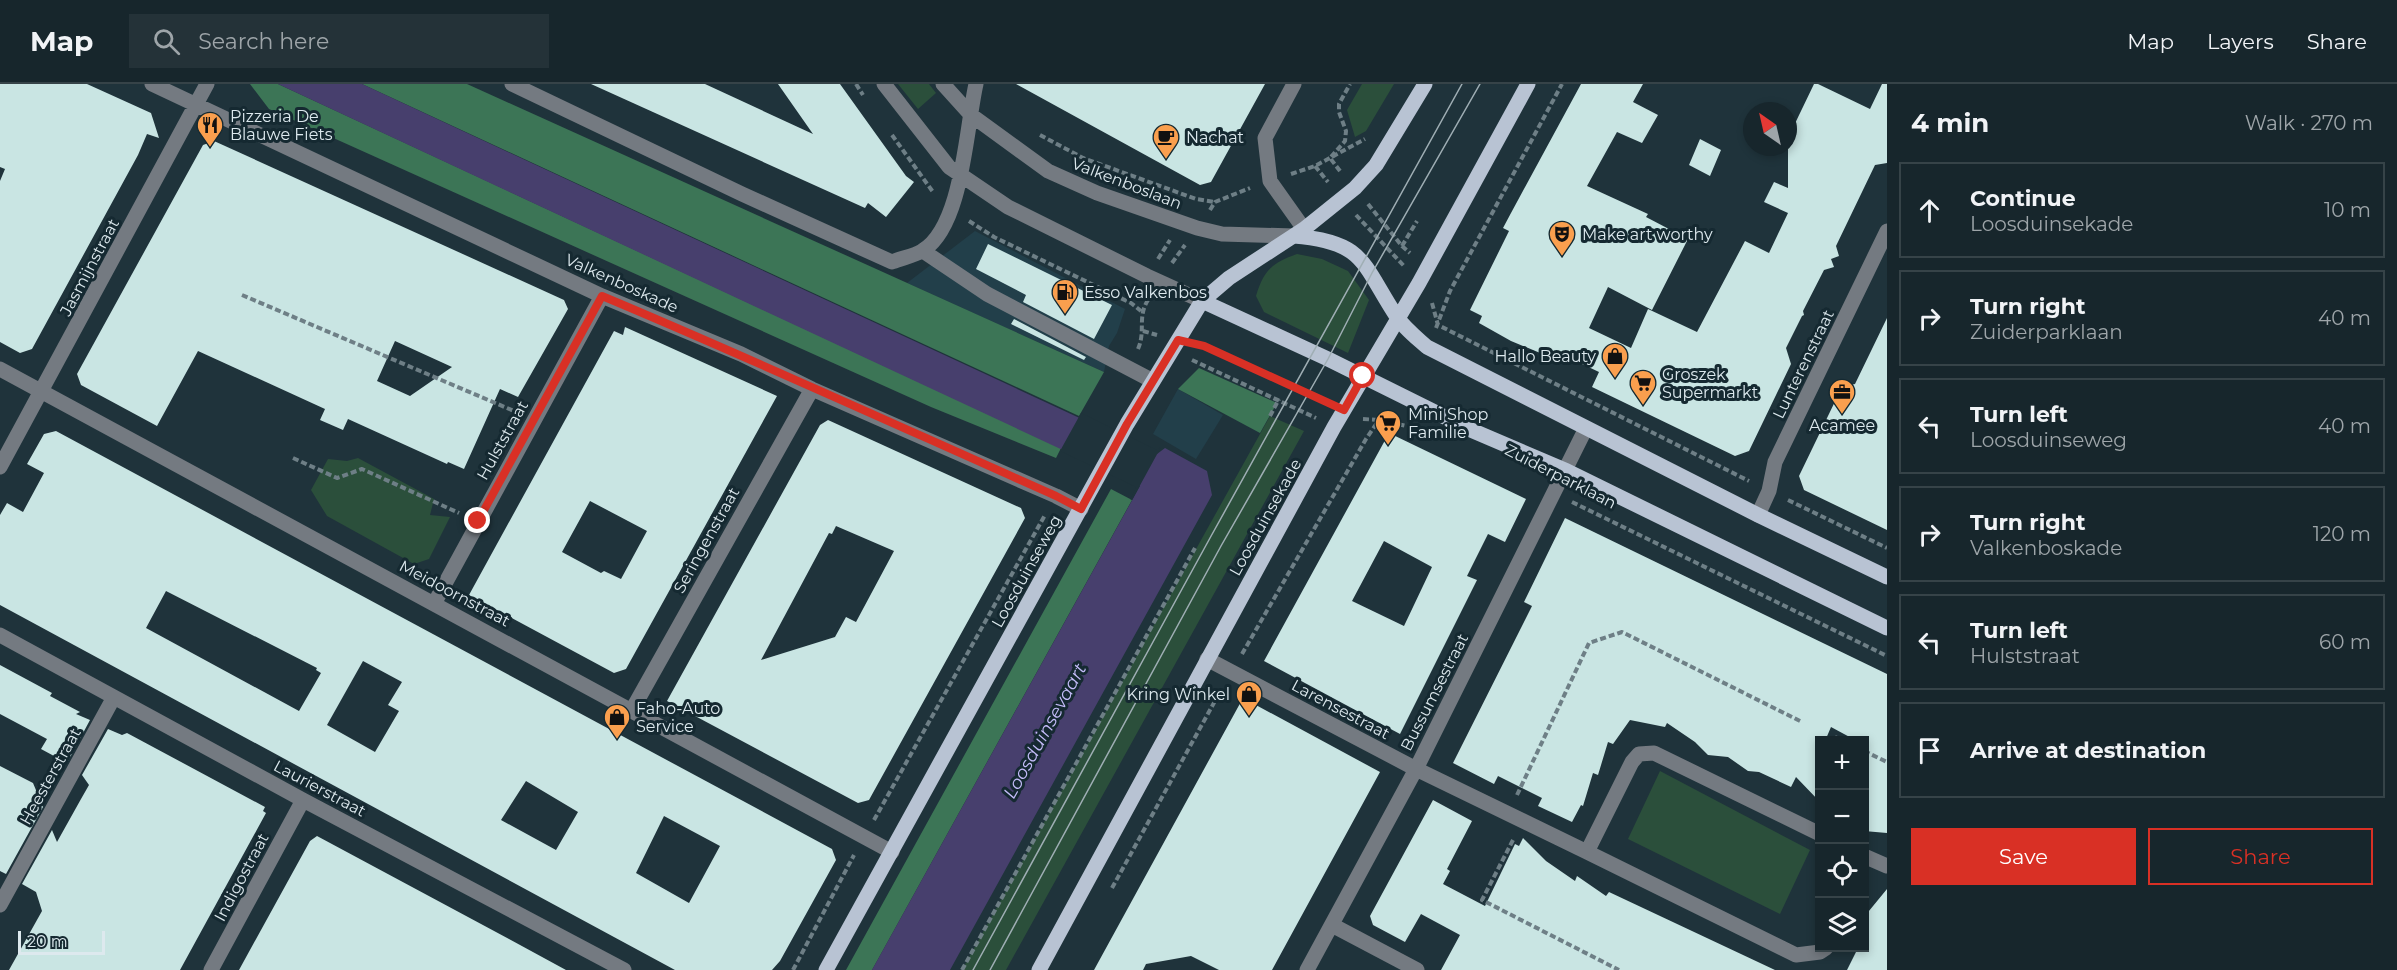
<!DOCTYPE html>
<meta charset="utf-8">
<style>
body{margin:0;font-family:Montserrat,sans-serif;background:#243238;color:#f1f3f6}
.controls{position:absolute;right:18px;bottom:18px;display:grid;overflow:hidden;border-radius:0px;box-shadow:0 3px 9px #0003}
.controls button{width:54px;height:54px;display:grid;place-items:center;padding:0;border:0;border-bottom:2px solid #364348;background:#17262c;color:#f1f3f6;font:30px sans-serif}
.compass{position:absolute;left:1743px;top:18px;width:54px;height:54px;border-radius:50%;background:#17262c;box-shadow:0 3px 9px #0003;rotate:326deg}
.scale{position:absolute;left:18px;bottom:15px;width:87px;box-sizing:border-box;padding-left:6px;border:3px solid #dde9ee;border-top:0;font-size:16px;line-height:21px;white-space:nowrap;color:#dde9ee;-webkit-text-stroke:4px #152931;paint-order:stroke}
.stop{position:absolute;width:18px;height:18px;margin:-14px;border:4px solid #d93025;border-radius:50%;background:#fff}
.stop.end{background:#d93025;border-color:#fff;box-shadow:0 2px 6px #0008}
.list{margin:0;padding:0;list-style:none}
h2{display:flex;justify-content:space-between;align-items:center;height:78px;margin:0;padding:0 24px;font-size:26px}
h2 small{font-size:20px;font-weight:400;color:#9ea5a9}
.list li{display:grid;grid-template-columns:39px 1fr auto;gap:18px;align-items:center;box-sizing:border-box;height:96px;margin:0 12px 12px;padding:0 12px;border:2px solid #364348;border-radius:0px}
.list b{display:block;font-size:22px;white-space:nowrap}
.list p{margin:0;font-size:20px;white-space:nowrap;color:#9ea5a9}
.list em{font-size:20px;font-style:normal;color:#9ea5a9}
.actions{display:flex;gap:12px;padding:18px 24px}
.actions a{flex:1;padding:14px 0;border:2px solid #d93025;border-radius:0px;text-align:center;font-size:21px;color:#d93025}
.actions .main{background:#d93025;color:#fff}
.icon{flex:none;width:33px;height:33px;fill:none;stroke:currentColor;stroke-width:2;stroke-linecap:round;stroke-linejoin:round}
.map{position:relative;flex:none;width:1887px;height:886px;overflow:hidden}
header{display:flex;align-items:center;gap:36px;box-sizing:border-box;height:84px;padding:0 30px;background:#17262c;border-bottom:2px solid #364348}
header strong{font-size:28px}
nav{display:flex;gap:33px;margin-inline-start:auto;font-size:21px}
.search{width:420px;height:54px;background:#243238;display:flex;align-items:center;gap:15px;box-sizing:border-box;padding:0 21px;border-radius:0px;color:#9ea5a9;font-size:22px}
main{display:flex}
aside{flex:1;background:#17262c}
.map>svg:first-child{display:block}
.built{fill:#223f4a}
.green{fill:#2b4f3b}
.forest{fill:#3c7556}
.water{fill:#473f6d}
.pier{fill:#1f333b}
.building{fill:#c9e5e3;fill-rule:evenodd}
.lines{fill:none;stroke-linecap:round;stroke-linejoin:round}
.path{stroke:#6e7f86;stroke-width:4;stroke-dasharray:6 3;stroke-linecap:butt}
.minor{stroke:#747a81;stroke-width:15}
.major{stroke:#b8c3d3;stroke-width:15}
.tram{stroke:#9faeb4;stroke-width:1.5}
.route{stroke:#d93025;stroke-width:8}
.labels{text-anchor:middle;stroke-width:6;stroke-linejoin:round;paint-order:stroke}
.poi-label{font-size:16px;fill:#dde9ee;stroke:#152931;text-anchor:start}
.street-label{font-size:16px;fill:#dde9ee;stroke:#152931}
.water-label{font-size:18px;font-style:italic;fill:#c4bcf9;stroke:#152931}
</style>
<header>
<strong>Map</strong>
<div class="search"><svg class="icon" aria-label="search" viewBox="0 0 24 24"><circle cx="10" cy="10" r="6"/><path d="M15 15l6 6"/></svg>Search here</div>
<nav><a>Map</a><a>Layers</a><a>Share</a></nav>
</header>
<main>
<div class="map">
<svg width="1887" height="886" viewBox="0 0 1887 886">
<rect width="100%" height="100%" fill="#1f333b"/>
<!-- built -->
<path class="built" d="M 975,147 L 1125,225 L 1117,249 L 1109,262 L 1104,288 L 907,199 Z
M 1178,305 L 1223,331 L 1196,375 L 1153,350 Z"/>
<!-- green -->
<path class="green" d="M 898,0 L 929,0 L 936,9 L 918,25 Z
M 1362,0 L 1394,0 L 1366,47 L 1355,53 L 1347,26 Z
M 1297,170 L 1322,175 L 1348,187 L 1369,216 L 1348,269 L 1264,228 L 1256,212 C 1264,186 1272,179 1297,170 Z
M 1270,332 L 1304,347 L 1006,886 L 962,886 Z
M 358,374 L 434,415 L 430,431 L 450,433 L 429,475 L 414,480 L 327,432 L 311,406 L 328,375 L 347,377 Z
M 1660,687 L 1810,766 L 1780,830 L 1628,755 Z"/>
<!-- forest -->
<path class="forest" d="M 250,0 L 278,0 L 1061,364 L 1056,374 L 931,323 L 269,25 Z
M 362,0 L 467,0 L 1104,288 L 1079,332 Z
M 1199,284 L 1277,319 L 1260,349 L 1178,305 Z
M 1111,405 L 1132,416 L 872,886 L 846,886 Z"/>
<!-- water -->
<path class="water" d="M 278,0 L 362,0 L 1157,370 L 1165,364 L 1207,387 L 1212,411 L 950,886 L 872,886 L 1140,402 Z"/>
<!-- pier -->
<path class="pier" d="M 1081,329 L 1157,366 L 1161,363 L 1132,416 L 1130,415 L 1136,403 L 1060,367 Z"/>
<!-- building -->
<path class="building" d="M 0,0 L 87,0 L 151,29 L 159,54 L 147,50 L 138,71 L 32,265 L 20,269 L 0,258 L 0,97 L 5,85 L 0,83 Z
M 591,0 L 705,0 L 813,50 L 778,0 L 840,0 L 906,92 L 914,98 L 886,133 L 868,119 L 865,124 Z
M 1016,0 L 1265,0 L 1211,98 L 1200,101 Z
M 1581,0 L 1643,0 L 1633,18 L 1658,31 L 1642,59 L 1617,48 L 1587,102 L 1648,130 L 1646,133 L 1688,155 L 1652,226 L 1608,203 L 1589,244 L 1631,264 L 1648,225 L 1697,248 L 1745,157 L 1769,169 L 1788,129 L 1764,118 L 1774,98 L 1788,104 L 1788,54 L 1814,0 L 1818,0 L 1870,25 L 1882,0 L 1887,0 L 1887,79 L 1875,81 L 1836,162 L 1839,172 L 1831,175 L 1834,183 L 1824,186 L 1803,227 L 1804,231 L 1802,232 L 1786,264 L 1791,280 L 1749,367 L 1735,372 L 1592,303 L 1599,288 L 1561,270 L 1557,276 L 1511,257 L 1479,239 L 1482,232 L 1470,226 L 1509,147 L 1503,144 L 1511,129 Z
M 1700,55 L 1721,66 L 1710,92 L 1689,81 Z
M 214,57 L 564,216 L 568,225 L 518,313 L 500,305 L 464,385 L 448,378 L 447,380 L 348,335 L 343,346 L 320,336 L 325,325 L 198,267 L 157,342 L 81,301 L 77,290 L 203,61 ZM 395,257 L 452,283 L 410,312 L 377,297 Z
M 988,160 L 1112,221 L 1094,255 L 1023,218 L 1026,211 L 976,185 Z
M 1887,234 L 1887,446 L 1804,406 L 1799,392 L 1842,303 L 1855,300 Z
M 1014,235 L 1086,273 L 1084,276 L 1011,240 Z
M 625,243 L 777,312 L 626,585 L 614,589 L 469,511 L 614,247 L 623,251 ZM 590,417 L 647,447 L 621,495 L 604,487 L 601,489 L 562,468 Z
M 828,336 L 1021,424 L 1025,434 L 869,716 L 858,719 L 667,617 L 820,341 ZM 836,442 L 894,467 L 856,538 L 846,533 L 835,553 L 761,576 L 829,449 L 832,450 Z
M 56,347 L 832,765 L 836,776 L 780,877 L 772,886 L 675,886 L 0,521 L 0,431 L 7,419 L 23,428 L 44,389 L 27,380 L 44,350 ZM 166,507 L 317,584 L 316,586 L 321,589 L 299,627 L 146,544 ZM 363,577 L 402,598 L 388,621 L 399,627 L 375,668 L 327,641 ZM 526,697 L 578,728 L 556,766 L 501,736 ZM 664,732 L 720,762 L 689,819 L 636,789 Z
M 1389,349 L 1526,415 L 1505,458 L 1488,450 L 1467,492 L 1477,496 L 1400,650 L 1264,577 ZM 1384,457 L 1432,483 L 1404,542 L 1352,517 Z
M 1565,434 L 1887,590 L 1887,749 L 1864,747 L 1864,657 L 1857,657 L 1831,643 L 1825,657 L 1820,657 L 1820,718 L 1796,693 L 1791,703 L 1759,688 L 1748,687 L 1728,673 L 1708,671 L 1695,658 L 1667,639 L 1665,643 L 1630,636 L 1613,660 L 1608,658 L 1598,691 L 1593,689 L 1583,722 L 1581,721 L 1572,738 L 1538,722 L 1542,714 L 1498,692 L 1494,700 L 1453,679 L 1532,522 L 1524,518 Z
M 0,581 L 52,609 L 50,612 L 80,628 L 76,630 L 90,636 L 67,679 L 41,665 L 47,655 L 0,630 Z
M 1243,614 L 1380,688 L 1272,886 L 1219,886 L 1191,872 L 1146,880 L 1143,886 L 1094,886 Z
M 108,645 L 122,651 L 127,649 L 265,723 L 263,727 L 266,729 L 180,886 L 9,886 L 42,827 L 36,808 L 22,800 L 52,746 L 57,758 L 81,715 L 89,701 L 82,691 Z
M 0,682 L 33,699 L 43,723 L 6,790 L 0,787 Z
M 1433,716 L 1472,737 L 1447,785 L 1450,787 L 1443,800 L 1485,822 L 1515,760 L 1519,762 L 1523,754 L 1546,777 L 1575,797 L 1577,792 L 1606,812 L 1609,808 L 1775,886 L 1441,886 L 1460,851 L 1421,830 L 1405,858 L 1373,841 L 1370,832 Z
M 317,752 L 509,855 L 566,886 L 239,886 L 310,757 Z
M 1887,805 L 1887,886 L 1847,886 L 1858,864 L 1864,864 L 1864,833 Z"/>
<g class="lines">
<!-- path -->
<path class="path" d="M 856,0 L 863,11
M 892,51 L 933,108
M 1040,51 L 1083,74 L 1196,115 L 1215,118
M 1315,82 L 1328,98
M 1340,87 L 1330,74 L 1345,57 L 1346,47 L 1339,28 L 1339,20 L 1350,0
M 1291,90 L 1315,82 L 1365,55
M 1368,120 L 1402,162 L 1410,169
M 1210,126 L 1215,118 L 1250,104
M 1356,131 L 1404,182
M 969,137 L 994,153 L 1131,219 L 1141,227
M 1402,162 L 1417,137
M 1158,175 L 1170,156
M 1172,179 L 1185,161
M 242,211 L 514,327
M 1432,219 L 1438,241 L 1749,397
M 1436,244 L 1450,207 L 1562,0
M 1143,247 L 1157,251
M 1199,261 L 1323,317
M 1138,265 C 1146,247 1137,233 1148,216
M 1192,276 L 1316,334
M 1270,332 L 1279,315
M 1363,335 L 1379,336 L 1411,343
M 293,374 L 337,394 L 362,385 L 459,429
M 1788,416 L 1887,464
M 1572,418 L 1887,572
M 1242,570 L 1366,355 L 1379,336 L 1388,329
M 1835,653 L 1843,656
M 1864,667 L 1887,678
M 1517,711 L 1589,559 L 1622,548 L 1802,638
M 874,736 L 1045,431
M 1513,756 L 1482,816 L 1619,886
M 1112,804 L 1221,606
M 793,886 L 854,771
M 962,886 L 1195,464"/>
<!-- minor -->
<path class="minor" d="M 152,0 L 602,212 L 741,270 L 812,305 L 1056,412 L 1081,425
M 512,0 L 742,110 L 892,178 C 901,174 914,172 922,167 C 963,143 966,43 976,0
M 884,0 L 949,83 L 1008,123 L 1147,192 L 1202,217
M 943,0 L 971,31 L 1048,87 L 1097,109 L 1197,144 L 1222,150 L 1294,152
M 1294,0 L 1265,54 L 1270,97 L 1304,145
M 923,167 L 987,210 L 1153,297
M 0,285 L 892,768
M 0,383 L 207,0
M 1758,431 L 1769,407 L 1775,378 L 1887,147
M 435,518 L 602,212
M 0,551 L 303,716 L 624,886
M 1207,575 L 1416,685 L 1587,768 L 1632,678 L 1639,670 L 1654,669 L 1820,750
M 632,626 L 812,305
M 1587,768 L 1796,871 L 1820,868 L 1826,864
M 1864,772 L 1887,782
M 0,821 L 114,613
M 1332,841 L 1417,886
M 211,886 L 303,716
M 1307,886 L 1416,685 L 1586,344"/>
<!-- major -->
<path class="major" d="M 1294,152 C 1366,158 1362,180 1397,233 C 1404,244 1417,254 1427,263 L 1758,431 L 1887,493
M 1202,217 L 1328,275 L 1471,346 L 1567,387 L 1887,544
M 826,886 L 1127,340 L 1202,217 L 1229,194 L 1304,145 L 1355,104 L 1376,81 L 1425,0
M 1039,886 L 1334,343 L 1419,199 L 1528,0"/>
<!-- tram -->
<path class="tram" d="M 973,886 L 1210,454 L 1462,0
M 990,886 L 1221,462 L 1328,275 L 1372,189 L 1480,0"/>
</g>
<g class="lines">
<!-- route -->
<path class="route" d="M 478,437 L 602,212 C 755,276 905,345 1056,412 L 1081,425 L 1127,340 L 1178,256 L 1204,262 L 1344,326 L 1363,292"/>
</g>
<!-- icons -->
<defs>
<g id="restaurant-pin" transform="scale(1.35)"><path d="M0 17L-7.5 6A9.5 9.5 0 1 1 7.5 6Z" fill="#fa9f4e" stroke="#152931"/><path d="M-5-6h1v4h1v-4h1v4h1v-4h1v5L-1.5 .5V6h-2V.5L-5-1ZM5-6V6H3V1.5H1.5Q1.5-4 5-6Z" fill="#111"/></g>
<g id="cafe-pin" transform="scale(1.35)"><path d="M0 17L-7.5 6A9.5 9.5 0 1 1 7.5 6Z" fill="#fa9f4e" stroke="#152931"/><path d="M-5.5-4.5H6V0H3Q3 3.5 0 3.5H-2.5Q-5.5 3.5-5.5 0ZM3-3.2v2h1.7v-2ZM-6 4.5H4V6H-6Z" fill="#111"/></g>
<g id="theatre-pin" transform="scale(1.35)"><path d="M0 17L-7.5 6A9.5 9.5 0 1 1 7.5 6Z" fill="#fa9f4e" stroke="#152931"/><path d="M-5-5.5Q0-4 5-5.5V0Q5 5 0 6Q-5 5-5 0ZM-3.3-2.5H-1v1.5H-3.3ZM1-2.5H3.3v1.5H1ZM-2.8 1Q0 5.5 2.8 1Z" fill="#111"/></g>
<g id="fuel-pin" transform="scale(1.35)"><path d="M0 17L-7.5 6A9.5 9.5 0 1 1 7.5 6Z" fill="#fa9f4e" stroke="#152931"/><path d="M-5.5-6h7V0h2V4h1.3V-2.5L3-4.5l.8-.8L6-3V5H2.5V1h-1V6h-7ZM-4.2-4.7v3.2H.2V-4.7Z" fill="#111"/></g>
<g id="shop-pin" transform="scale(1.35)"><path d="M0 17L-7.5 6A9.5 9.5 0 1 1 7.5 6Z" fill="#fa9f4e" stroke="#152931"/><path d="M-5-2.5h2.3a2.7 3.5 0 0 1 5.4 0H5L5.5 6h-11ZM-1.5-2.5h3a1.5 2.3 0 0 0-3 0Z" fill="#111"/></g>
<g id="supermarket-pin" transform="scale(1.35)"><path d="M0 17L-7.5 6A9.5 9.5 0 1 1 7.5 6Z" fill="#fa9f4e" stroke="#152931"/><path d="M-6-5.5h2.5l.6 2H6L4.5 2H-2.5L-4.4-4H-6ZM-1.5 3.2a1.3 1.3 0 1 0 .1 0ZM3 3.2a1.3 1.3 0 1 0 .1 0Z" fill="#111"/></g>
<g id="office-pin" transform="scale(1.35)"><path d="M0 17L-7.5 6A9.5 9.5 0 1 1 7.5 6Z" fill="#fa9f4e" stroke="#152931"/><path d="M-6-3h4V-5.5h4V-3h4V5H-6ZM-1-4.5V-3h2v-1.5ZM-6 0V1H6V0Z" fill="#111"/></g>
</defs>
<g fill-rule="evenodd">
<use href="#restaurant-pin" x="210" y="41"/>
<use href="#cafe-pin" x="1166" y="53"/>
<use href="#theatre-pin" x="1562" y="150"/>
<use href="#fuel-pin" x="1065" y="208"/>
<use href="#shop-pin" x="1615" y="272"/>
<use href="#supermarket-pin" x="1643" y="299"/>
<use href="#office-pin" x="1842" y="308"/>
<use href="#supermarket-pin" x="1388" y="339"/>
<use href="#shop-pin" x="1249" y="610"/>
<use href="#shop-pin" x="617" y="633"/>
</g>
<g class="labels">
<!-- poi labels -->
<g class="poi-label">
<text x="230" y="38">Pizzeria De<tspan x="230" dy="18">Blauwe Fiets</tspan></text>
<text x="1186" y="59">Nachat</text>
<text x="1582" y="156">Make art worthy</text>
<text x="1084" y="214">Esso Valkenbos</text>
<text x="1596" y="278" text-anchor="end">Hallo Beauty</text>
<text x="1662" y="296">Groszek<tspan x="1662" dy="18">Supermarkt</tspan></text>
<text x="1408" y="336">Mini Shop<tspan x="1408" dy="18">Familie</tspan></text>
<text x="1842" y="347" text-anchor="middle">Acamee</text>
<text x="1230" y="616" text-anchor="end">Kring Winkel</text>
<text x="636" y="630">Faho-Auto<tspan x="636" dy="18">Service</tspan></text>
</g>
<!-- street labels -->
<g class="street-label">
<text transform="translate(1127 99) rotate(21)" y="6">Valkenboslaan</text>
<text transform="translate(89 183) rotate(-62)" y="6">Jasmijnstraat</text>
<text transform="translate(622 199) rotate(24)" y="6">Valkenboskade</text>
<text transform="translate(1803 280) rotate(-64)" y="6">Lunterenstraat</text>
<text transform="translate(502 356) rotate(-61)" y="6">Hulststraat</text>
<text transform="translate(1561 392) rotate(27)" y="6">Zuiderparklaan</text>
<text transform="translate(1265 433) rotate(-61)" y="6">Loosduinsekade</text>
<text transform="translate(706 456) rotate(-61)" y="6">Seringenstraat</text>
<text transform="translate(1026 487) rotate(-61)" y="6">Loosduinseweg</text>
<text transform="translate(455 509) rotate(28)" y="6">Meidoornstraat</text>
<text transform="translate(1434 608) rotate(-63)" y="6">Bussumsestraat</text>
<text transform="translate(1341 625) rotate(28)" y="6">Larensestraat</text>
<text transform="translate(50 692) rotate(-61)" y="6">Heesterstraat</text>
<text transform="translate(320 704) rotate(28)" y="6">Laurierstraat</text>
<text transform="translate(241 793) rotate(-62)" y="6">Indigostraat</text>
</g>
<!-- water labels -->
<g class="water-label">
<text transform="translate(1045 647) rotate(-61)" y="6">Loosduinsevaart</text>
</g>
</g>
</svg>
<div class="controls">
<button>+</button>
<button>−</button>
<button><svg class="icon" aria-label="locate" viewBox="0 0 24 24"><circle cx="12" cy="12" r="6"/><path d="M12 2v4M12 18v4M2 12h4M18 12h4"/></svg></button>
<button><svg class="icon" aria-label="layers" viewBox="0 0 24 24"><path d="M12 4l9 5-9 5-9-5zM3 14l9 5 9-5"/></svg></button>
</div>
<svg class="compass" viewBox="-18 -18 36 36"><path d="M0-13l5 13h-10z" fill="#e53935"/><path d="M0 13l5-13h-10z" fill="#9ea5a9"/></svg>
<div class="scale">20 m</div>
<div class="stop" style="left:1363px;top:292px"></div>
<div class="stop end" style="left:478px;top:437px"></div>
</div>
<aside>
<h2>4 min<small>Walk · 270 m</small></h2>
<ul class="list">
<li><svg class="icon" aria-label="ahead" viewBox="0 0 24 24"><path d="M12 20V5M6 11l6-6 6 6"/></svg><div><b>Continue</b><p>Loosduinsekade</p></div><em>10 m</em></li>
<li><svg class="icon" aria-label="right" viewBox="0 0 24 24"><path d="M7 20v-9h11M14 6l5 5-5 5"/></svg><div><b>Turn right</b><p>Zuiderparklaan</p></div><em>40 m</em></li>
<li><svg class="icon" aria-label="left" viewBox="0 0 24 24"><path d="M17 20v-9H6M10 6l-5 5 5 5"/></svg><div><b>Turn left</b><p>Loosduinseweg</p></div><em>40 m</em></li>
<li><svg class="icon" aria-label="right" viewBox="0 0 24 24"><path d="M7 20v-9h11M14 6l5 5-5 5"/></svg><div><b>Turn right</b><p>Valkenboskade</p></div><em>120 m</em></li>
<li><svg class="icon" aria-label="left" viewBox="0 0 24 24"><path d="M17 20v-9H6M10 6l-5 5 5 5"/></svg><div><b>Turn left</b><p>Hulststraat</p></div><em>60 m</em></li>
<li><svg class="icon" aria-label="arrive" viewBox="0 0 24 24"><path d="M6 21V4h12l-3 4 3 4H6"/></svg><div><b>Arrive at destination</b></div></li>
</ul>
<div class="actions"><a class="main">Save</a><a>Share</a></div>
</aside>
</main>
